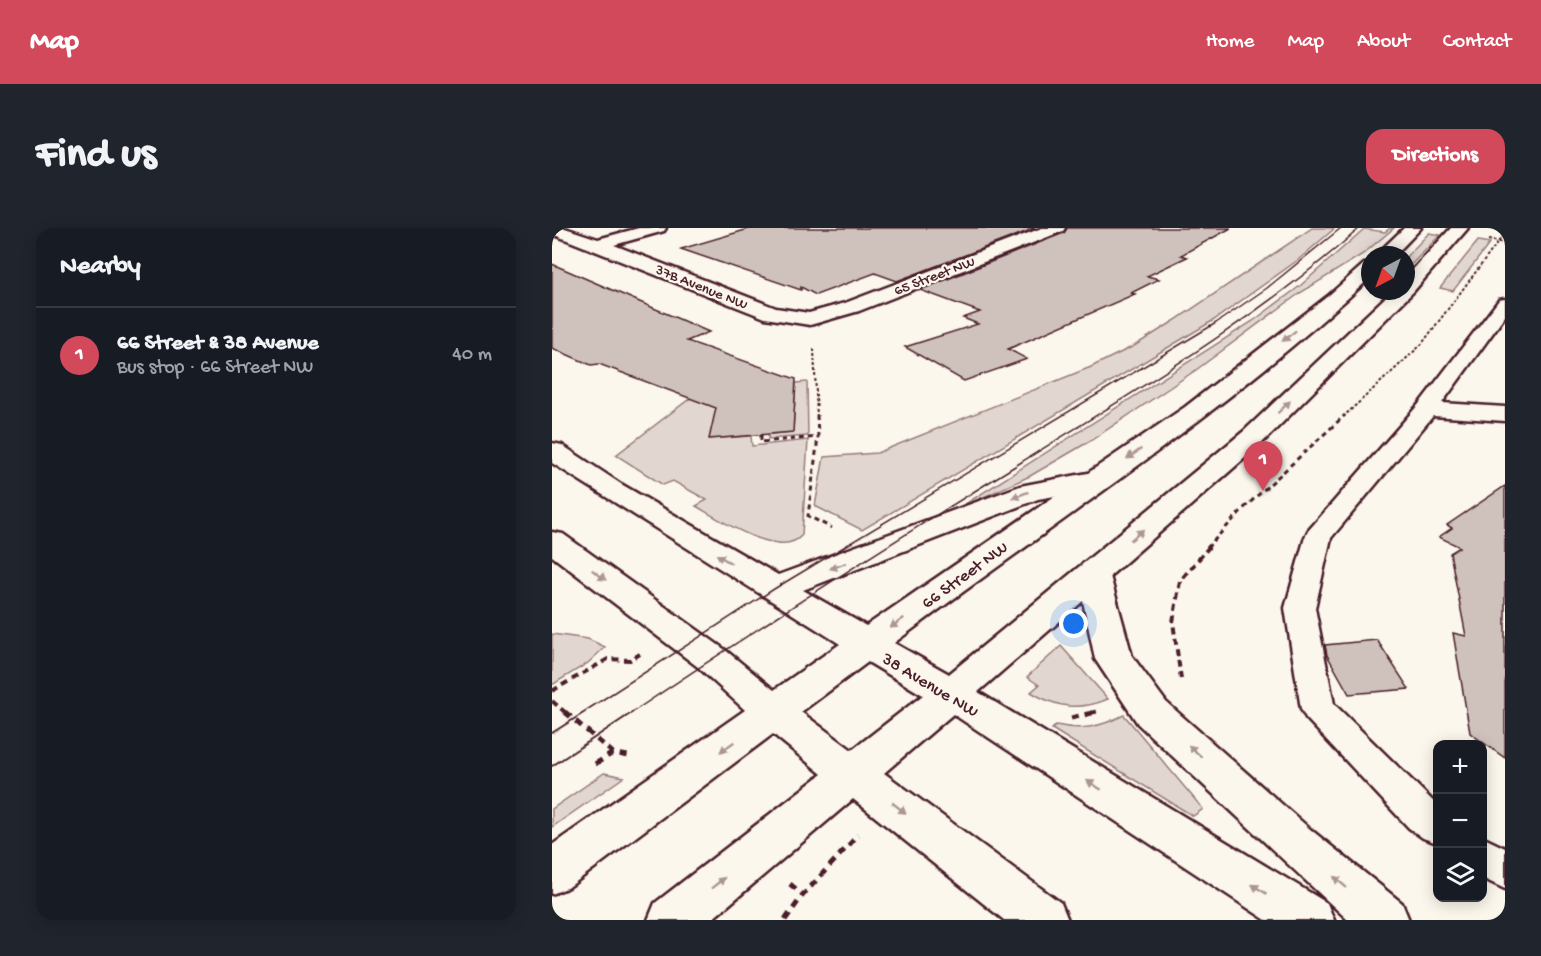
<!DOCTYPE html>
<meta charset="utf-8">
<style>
body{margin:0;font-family:"Gochi Hand",sans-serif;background:#20242c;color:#f1f3f6}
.controls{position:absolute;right:18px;bottom:18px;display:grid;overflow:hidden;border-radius:12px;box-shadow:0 3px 15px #0003}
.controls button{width:54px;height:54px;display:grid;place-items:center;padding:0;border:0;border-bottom:2px solid #363941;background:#171b24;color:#f1f3f6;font:30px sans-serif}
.compass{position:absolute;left:809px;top:18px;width:54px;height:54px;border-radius:50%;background:#171b24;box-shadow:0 3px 15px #0003;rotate:221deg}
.you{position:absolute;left:522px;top:396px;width:21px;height:21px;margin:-15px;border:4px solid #fff;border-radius:50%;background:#1a73e8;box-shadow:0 0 0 9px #1a73e833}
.badge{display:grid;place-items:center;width:39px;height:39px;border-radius:50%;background:#d1495b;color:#fff;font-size:20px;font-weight:700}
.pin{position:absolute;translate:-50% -50px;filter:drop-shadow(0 2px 3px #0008)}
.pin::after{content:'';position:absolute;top:32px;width:21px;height:18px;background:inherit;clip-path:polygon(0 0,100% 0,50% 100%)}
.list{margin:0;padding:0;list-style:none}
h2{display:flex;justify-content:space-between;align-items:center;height:78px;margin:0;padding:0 24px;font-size:26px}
h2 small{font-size:20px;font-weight:400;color:#9ea1a6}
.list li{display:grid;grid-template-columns:39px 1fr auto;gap:18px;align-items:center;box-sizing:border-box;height:96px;padding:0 24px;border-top:2px solid #363941}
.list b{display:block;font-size:22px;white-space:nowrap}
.list p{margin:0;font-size:20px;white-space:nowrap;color:#9ea1a6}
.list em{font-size:20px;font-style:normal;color:#9ea1a6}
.icon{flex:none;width:33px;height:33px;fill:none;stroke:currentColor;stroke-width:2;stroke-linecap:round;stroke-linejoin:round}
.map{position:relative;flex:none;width:953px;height:692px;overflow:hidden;border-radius:18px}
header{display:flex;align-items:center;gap:36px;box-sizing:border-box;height:84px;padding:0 30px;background:#d1495b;color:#fff}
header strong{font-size:28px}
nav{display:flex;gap:33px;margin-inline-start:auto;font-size:21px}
.intro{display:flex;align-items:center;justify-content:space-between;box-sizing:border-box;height:144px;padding:0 36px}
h1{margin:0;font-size:42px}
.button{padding:15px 27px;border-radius:18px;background:#d1495b;color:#fff;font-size:21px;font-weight:700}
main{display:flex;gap:36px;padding:0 36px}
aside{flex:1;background:#171b24;border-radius:18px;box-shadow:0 3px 15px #0003}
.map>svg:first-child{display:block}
.green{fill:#e2d7d0;stroke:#967b7e;stroke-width:1.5}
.building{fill:#cfc2bc;stroke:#4a1f2b;stroke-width:1.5}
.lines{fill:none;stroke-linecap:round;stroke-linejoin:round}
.lane-casing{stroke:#4a1f2b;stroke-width:5}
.street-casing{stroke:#4a1f2b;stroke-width:5}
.secondary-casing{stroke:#4a1f2b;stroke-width:5}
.path-far3{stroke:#4a1f2b;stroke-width:2;stroke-dasharray:3 2;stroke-linecap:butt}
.path-far2{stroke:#4a1f2b;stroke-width:3;stroke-dasharray:5 4;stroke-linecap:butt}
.path-far1{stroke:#4a1f2b;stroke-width:4;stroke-dasharray:7 4.5;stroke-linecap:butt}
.path{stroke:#4a1f2b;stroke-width:5;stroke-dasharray:8 6;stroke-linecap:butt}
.lane{fill:#fbf7ec;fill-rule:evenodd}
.street{fill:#fbf7ec;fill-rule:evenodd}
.secondary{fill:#fbf7ec;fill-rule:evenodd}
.tram-far1{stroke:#4a1f2b;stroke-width:1.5}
.tram{stroke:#4a1f2b;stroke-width:2}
.oneway{fill:#ab9695}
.labels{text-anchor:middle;stroke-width:4.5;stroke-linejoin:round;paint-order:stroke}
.far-street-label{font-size:15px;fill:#4a1f2b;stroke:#fbf7ec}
.street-label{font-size:18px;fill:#4a1f2b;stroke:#fbf7ec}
</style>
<header>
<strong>Map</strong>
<nav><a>Home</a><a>Map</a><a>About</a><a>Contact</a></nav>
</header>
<div class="intro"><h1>Find us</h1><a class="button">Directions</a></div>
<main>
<aside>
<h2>Nearby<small></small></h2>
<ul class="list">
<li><span class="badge">1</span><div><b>66 Street &amp; 38 Avenue</b><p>Bus stop · 66 Street NW</p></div><em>40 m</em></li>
</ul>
</aside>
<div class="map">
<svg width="953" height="692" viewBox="0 0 953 692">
<rect width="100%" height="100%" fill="#fbf7ec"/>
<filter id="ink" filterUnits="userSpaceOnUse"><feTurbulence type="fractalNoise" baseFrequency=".0167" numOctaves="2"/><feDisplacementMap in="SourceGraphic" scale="12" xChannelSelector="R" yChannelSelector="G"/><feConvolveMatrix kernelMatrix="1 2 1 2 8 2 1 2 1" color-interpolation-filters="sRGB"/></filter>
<g filter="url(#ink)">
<!-- green -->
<path class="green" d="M 760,0 L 783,0 L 746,32 L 662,92 L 310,302 L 263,278 L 272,229 L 325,225 L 539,139 L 582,118 L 622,93 Z
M 838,0 L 842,0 L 811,26 L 748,65 L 644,142 L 538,213 L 478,248 L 407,280 L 701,93 L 748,58 L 812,1 L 833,4 Z
M 877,5 L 888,7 L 854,42 L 854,29 Z
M 926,13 L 938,15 L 901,63 L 888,60 Z
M 255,154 L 256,208 L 216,211 L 217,206 L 241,204 L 244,155 Z
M 168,161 L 158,211 L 199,208 L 200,218 L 256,212 L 250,307 C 229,333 165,290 144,278 L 155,272 L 121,253 L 111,257 L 64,227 L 149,162 Z
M 0,406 L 36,411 L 53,419 L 36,435 L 0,457 Z
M 509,418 L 556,471 C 527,483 505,480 479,464 L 487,457 L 475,449 Z
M 572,487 L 651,581 L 641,588 L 500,501 L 504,497 C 530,503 548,499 572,487 Z
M 52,545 L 72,549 L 0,599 L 0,581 Z"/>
<!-- building -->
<path class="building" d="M 200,0 L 484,0 L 345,53 L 323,45 L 264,67 L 249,59 L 249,62 L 129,21 Z
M 515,0 L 679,0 L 629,27 L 635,29 L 595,48 L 607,51 L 579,65 L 583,66 L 456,121 L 475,131 L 412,153 L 353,119 L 426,96 L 411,90 L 428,84 L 368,62 L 512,5 Z
M 0,36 L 157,104 L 135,113 L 244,151 L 241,204 L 157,211 L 164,180 L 47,136 L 39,137 L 0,120 Z
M 953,258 L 953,530 L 918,505 L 901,405 L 914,408 L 898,325 L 908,319 L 887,309 L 900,300 L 895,297 Z
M 825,412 L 857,461 L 797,466 L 775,427 L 773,417 Z"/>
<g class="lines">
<!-- lane casing -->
<g class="lane-casing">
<path id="lane" d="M 953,71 L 953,88 L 890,175 L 953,179 L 953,193 L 881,188 L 779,310 L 763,380 L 782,476 L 885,577 L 885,615 L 871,610 L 857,600 L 754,490 L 749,481 L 733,380 L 753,309 L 756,303 L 867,176 L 947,72 Z
M 930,609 L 953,620 L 953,661 L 930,650 Z"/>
</g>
<!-- street casing -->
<g class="street-casing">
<path id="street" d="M 0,0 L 13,0 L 46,11 L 87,0 L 114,0 L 112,3 L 62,17 L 224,80 L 257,85 L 293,75 L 490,0 L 513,0 L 511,3 L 307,83 L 258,97 L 213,90 L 0,6 Z"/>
</g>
<!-- secondary casing -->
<g class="secondary-casing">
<path id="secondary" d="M 852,0 L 869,0 L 843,27 L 824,27 Z
M 899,0 L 916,0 L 861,64 L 710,215 L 558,348 L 580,428 L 614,474 L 758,601 L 850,675 L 857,692 L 796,692 L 586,496 L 543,431 L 531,373 L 426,464 L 775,675 L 782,692 L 714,692 L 401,486 L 332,545 L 509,675 L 516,692 L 452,692 L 301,571 L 159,692 L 96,692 L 103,675 L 270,546 L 221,506 L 17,659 L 0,666 L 0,617 L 193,482 L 146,439 L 0,328 L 0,304 L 11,306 L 172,421 L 222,462 L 288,416 L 0,235 L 0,215 L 10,217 L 69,256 L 226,347 L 468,258 L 536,245 L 633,179 L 776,68 L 812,36 L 818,35 L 818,50 C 672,186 501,295 342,415 L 397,446 L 692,203 L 840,63 L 854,63 L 854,49 ZM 503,268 L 314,398 L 251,362 L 486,271 ZM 316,434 L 371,467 L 300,522 L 249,484 Z"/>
</g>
<!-- path-far3 -->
<path class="path-far3" d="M 936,12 L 953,15
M 262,121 L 265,189
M 791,189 L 869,117 L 953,5"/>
<!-- path-far2 -->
<path class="path-far2" d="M 265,187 L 266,209 L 256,288 L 280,300
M 209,207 L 209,214 L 266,209
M 655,320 L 691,281 L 793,187"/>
<!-- path-far1 -->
<path class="path-far1" d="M 629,451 L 621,394 L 628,353 L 657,319
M 0,463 L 56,431 L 78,432 L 88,426
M 0,473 L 14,485
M 538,485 L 547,483"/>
<!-- path -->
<path class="path" d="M 13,484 L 61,525 L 81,529
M 519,490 L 544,484
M 43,536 L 61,525
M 238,656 L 251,667
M 233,692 L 251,667 L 306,607"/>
<!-- lane -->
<use href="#lane" class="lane"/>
<!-- street -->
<use href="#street" class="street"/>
<!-- secondary -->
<use href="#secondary" class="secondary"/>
<!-- tram-far1 -->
<path class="tram-far1" d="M 30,485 L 222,361 L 664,95 L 715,60 L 789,0
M 79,485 C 207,399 337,316 468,235 C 586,161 704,92 808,0"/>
<!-- tram -->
<path class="tram" d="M 0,505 L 33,484
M 0,538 L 81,484"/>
</g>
<!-- one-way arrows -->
<defs><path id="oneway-solid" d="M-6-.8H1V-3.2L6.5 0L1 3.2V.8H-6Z" transform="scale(1.5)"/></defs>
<g class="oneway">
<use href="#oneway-solid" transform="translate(737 108) rotate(142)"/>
<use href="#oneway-solid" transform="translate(732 179) rotate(-44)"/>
<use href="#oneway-solid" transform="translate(582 226) rotate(145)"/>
<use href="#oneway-solid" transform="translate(468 267) rotate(159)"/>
<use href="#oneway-solid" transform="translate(585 307) rotate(-40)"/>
<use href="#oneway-solid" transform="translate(172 331) rotate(-149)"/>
<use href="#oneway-solid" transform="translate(286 338) rotate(160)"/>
<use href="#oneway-solid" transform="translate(47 347) rotate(36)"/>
<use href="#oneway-solid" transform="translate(345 395) rotate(144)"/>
<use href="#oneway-solid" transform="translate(175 519) rotate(144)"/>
<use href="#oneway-solid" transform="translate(643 523) rotate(-138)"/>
<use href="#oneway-solid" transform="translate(542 557) rotate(-148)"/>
<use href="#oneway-solid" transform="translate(347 580) rotate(38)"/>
<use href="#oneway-solid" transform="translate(788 654) rotate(-139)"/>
<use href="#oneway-solid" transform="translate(166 655) rotate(-39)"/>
<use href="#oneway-solid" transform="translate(707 661) rotate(-148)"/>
</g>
</g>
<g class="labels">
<!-- far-street labels -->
<g class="far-street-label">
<text transform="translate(382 47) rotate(-21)" y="5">65 Street NW</text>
<text transform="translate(150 58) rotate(22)" y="5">37B Avenue NW</text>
</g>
<!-- street labels -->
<g class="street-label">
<text transform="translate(412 346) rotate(-36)" y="6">66 Street NW</text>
<text transform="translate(379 456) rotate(31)" y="6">38 Avenue NW</text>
</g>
</g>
</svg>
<div class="controls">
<button>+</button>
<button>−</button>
<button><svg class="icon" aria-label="layers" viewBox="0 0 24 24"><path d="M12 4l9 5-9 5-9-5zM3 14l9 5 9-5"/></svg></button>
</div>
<svg class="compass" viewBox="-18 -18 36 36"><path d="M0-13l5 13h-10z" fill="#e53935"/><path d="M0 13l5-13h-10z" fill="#9ea1a6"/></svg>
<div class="you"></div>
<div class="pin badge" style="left:711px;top:263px">1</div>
</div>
</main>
